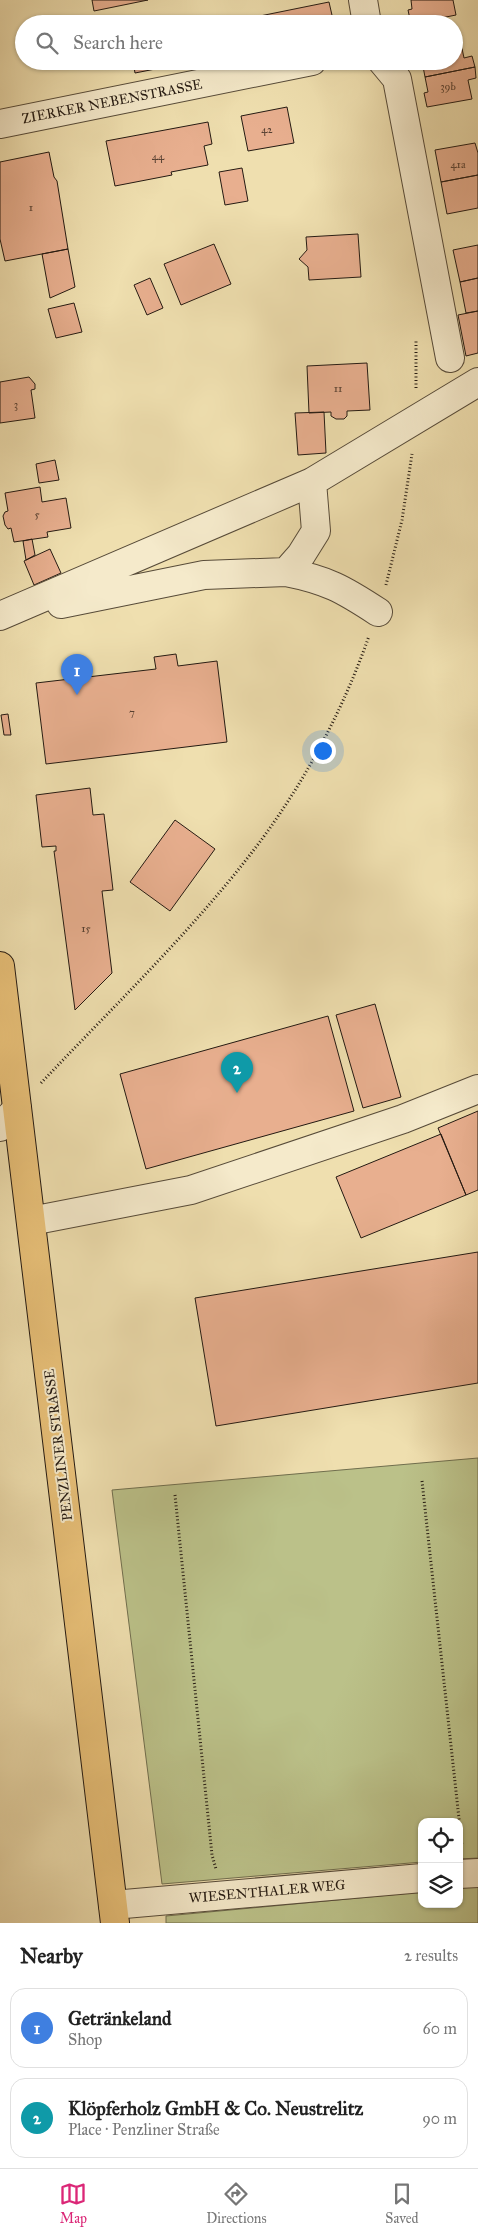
<!DOCTYPE html>
<meta charset="utf-8">
<style>
body{margin:0;font-family:"IM FELL Great Primer",serif;background:#f2f2f2;color:#222}
.controls{position:absolute;right:15px;bottom:15px;display:grid;overflow:hidden;border-radius:10px;box-shadow:0 1px 4px #0004}
.controls button{width:45px;height:45px;display:grid;place-items:center;padding:0;border:0;border-bottom:1px solid #e0e0e0;background:#fff;color:#222;font:25px sans-serif}
.you{position:absolute;left:322px;top:750px;width:18px;height:18px;margin:-12px;border:4px solid #fff;border-radius:50%;background:#1a73e8;box-shadow:0 0 0 8px #1a73e833}
.badge{display:grid;place-items:center;width:32px;height:32px;border-radius:50%;background:#db2777;color:#fff;font-size:16px;font-weight:700}
.pin{position:absolute;translate:-50% -41px;filter:drop-shadow(0 1px 2px #0008)}
.pin::after{content:'';position:absolute;top:26px;width:18px;height:15px;background:inherit;clip-path:polygon(0 0,100% 0,50% 100%)}
.list{margin:0;padding:0;list-style:none}
h2{display:flex;justify-content:space-between;align-items:center;height:65px;margin:0;padding:0 20px;font-size:21px}
h2 small{font-size:16px;font-weight:400;color:#767676}
.list li{display:grid;grid-template-columns:32px 1fr auto;gap:15px;align-items:center;box-sizing:border-box;height:80px;margin:0 10px 10px;padding:0 10px;border:1px solid #e0e0e0;border-radius:15px}
.list b{display:block;font-size:19px;white-space:nowrap}
.list p{margin:0;font-size:16px;white-space:nowrap;color:#767676}
.list em{font-size:16px;font-style:normal;color:#767676}
.icon{flex:none;width:28px;height:28px;fill:none;stroke:currentColor;stroke-width:2;stroke-linecap:round;stroke-linejoin:round}
.map{position:relative;flex:none;width:478px;height:1923px;overflow:hidden}
.search{position:absolute;background:#fff;box-shadow:0 1px 4px #0004;left:15px;right:15px;top:15px;height:55px;display:flex;align-items:center;gap:12px;box-sizing:border-box;padding:0 18px;border-radius:28px;color:#767676;font-size:19px}
.sheet{height:245px;background:#fff}
nav{display:flex;justify-content:space-around;align-items:center;box-sizing:border-box;height:70px;border-top:1px solid #e0e0e0;background:#fff;font-size:14px;color:#767676}
nav a{display:grid;justify-items:center;gap:2px}
nav .on{color:#db2777}
.map>svg:first-child{display:block}
.green{fill:#bbc189;stroke:#706e4e}
.building{fill:#e8af8f;stroke:#241a12}
.lines{fill:none;stroke-linecap:round;stroke-linejoin:round}
.minor-casing{stroke:#574b39;stroke-width:30}
.major-casing{stroke:#241a12;stroke-width:30}
.path{stroke:#241a12;stroke-width:3;stroke-dasharray:1 2.5;stroke-linecap:butt}
.minor{stroke:#f5eacb;stroke-width:28}
.major{stroke:#e8c078;stroke-width:28}
.labels{text-anchor:middle;stroke-width:4;stroke-linejoin:round;paint-order:stroke}
.number-label{font-size:11px;fill:#553f31}
.street-label{font-size:14px;fill:#241a12;stroke:#f5eacb}
</style>
<div class="map">
<svg width="478" height="1923" viewBox="0 0 478 1923">
<rect width="100%" height="100%" fill="#efdfaf"/>
<filter id="stains"><feTurbulence type="fractalNoise" baseFrequency=".004" numOctaves="4"/><feColorMatrix values="0 0 0 0 .2 0 0 0 0 .09 0 0 0 0 .02 0 0 0 .5 -.17"/></filter>
<radialGradient id="worn" r=".72"><stop offset=".6" stop-color="#630" stop-opacity="0"/><stop offset="1" stop-color="#630" stop-opacity=".3"/></radialGradient>
<!-- green -->
<path class="green" d="M 478,1458 L 478,1858 L 459,1859 L 459,1822 L 422,1822 L 422,1862 L 162,1884 L 112,1490 Z
M 478,1886 L 478,1923 L 166,1923 L 166,1916 L 422,1892 L 422,1904 L 459,1904 L 459,1888 Z"/>
<!-- building -->
<path class="building" d="M 92,0 L 148,0 L 94,11 Z
M 411,0 L 453,0 L 456,15 L 411,24 L 408,10 L 412,9 Z
M 329,2 L 334,24 L 251,24 L 250,18 Z
M 460,39 L 464,58 L 472,56 L 475,67 L 425,77 L 422,61 L 454,61 L 454,40 Z
M 133,61 L 196,61 L 135,73 Z
M 475,67 L 476,78 L 468,80 L 472,99 L 427,107 L 424,93 L 428,92 L 425,77 Z
M 287,107 L 294,143 L 248,151 L 241,116 Z
M 208,122 L 212,144 L 204,146 L 208,165 L 171,172 L 172,175 L 115,186 L 106,141 Z
M 475,143 L 478,153 L 478,175 L 441,182 L 435,150 Z
M 49,152 L 54,177 L 57,181 L 68,249 L 5,261 L 0,239 L 0,162 Z
M 242,168 L 248,201 L 225,205 L 219,172 Z
M 478,175 L 478,208 L 447,214 L 441,182 Z
M 358,234 L 361,277 L 309,280 L 308,267 L 299,259 L 307,250 L 306,237 Z
M 214,244 L 231,284 L 181,305 L 164,264 Z
M 478,245 L 478,278 L 460,282 L 453,250 Z
M 68,249 L 75,287 L 50,298 L 42,254 Z
M 150,278 L 163,308 L 147,315 L 134,285 Z
M 478,278 L 478,311 L 466,313 L 460,282 Z
M 74,303 L 82,332 L 56,338 L 48,309 Z
M 478,311 L 478,353 L 466,356 L 458,315 Z
M 367,363 L 370,410 L 347,411 L 347,416 L 344,419 L 336,419 L 331,416 L 331,412 L 309,413 L 307,366 Z
M 29,377 L 35,384 L 35,389 L 31,390 L 35,418 L 0,423 L 0,382 Z
M 324,412 L 326,453 L 298,455 L 295,413 Z
M 55,460 L 59,480 L 39,483 L 36,464 Z
M 40,487 L 42,502 L 66,498 L 71,528 L 47,532 L 48,537 L 14,542 L 11,528 L 8,529 L 5,525 L 3,516 L 5,512 L 8,511 L 5,493 Z
M 32,539 L 35,555 L 26,560 L 23,541 Z
M 50,549 L 61,573 L 34,585 L 24,561 Z
M 176,654 L 178,666 L 217,661 L 227,742 L 46,764 L 36,683 L 156,669 L 154,657 Z
M 8,714 L 11,735 L 4,735 L 1,715 Z
M 90,788 L 93,815 L 104,814 L 113,890 L 102,891 L 112,973 L 75,1010 L 54,851 L 56,851 L 56,846 L 42,847 L 36,795 Z
M 175,820 L 215,849 L 170,911 L 130,882 Z
M 375,1004 L 401,1097 L 363,1108 L 336,1015 Z
M 328,1016 L 354,1111 L 146,1169 L 120,1074 Z
M 478,1111 L 478,1190 L 466,1195 L 438,1128 Z
M 441,1134 L 466,1195 L 361,1238 L 336,1177 Z
M 478,1252 L 478,1383 L 216,1426 L 195,1298 Z"/>
<g class="lines">
<!-- minor casing -->
<g class="minor-casing">
<path id="minor" d="M 363,0 L 367,24
M 382,61 L 397,79 L 450,358
M 0,124 L 312,61
M 286,572 C 327,580 343,589 378,612
M 61,604 L 204,575 L 286,572 L 301,555 L 316,531 L 312,482
M 0,616 L 312,482 L 478,382
M 0,1127 L 17,1109
M 31,1221 L 191,1190 L 403,1119 L 478,1089
M 459,1874 L 478,1873
M 113,1905 L 422,1878"/>
</g>
<!-- major casing -->
<g class="major-casing">
<path id="major" d="M 0,966 L 115,1923"/>
</g>
<!-- path -->
<path class="path" d="M 416,388 L 416,339
M 386,585 L 402,520 L 412,454
M 41,1083 C 112,1008 190,933 253,851 C 302,787 342,713 369,636
M 422,1481 L 462,1846
M 175,1495 L 212,1855 L 216,1869"/>
<!-- minor -->
<use href="#minor" class="minor"/>
<!-- major -->
<use href="#major" class="major"/>
</g>
<g class="labels">
<!-- number labels -->
<g class="number-label">
<text x="448" y="90">39b</text>
<text x="267" y="133">42</text>
<text x="158" y="160">44</text>
<text x="458" y="168">41a</text>
<text x="31" y="211">1</text>
<text x="338" y="392">11</text>
<text x="16" y="408">3</text>
<text x="37" y="518">5</text>
<text x="132" y="716">7</text>
<text x="86" y="932">15</text>
</g>
<!-- street labels -->
<g class="street-label">
<text transform="translate(112 101) rotate(-11)" y="5">ZIERKER NEBENSTRASSE</text>
<text transform="translate(58 1445) rotate(-97)" y="5">PENZLINER STRASSE</text>
<text transform="translate(267 1891) rotate(-5)" y="5">WIESENTHALER WEG</text>
</g>
</g>
<rect width="100%" height="100%" filter="url(#stains)"/>
<rect width="100%" height="100%" fill="url(#worn)"/>
</svg>
<div class="controls">
<button><svg class="icon" aria-label="locate" viewBox="0 0 24 24"><circle cx="12" cy="12" r="6"/><path d="M12 2v4M12 18v4M2 12h4M18 12h4"/></svg></button>
<button><svg class="icon" aria-label="layers" viewBox="0 0 24 24"><path d="M12 4l9 5-9 5-9-5zM3 14l9 5 9-5"/></svg></button>
</div>
<div class="you"></div>
<div class="pin badge" style="left:77px;top:695px;background:#3f7fe0">1</div>
<div class="pin badge" style="left:237px;top:1093px;background:#0f9aa8">2</div>
<div class="search"><svg class="icon" aria-label="search" viewBox="0 0 24 24"><circle cx="10" cy="10" r="6"/><path d="M15 15l6 6"/></svg>Search here</div>
</div>
<section class="sheet">
<h2>Nearby<small>2 results</small></h2>
<ul class="list">
<li><span class="badge" style="background:#3f7fe0">1</span><div><b>Getränkeland</b><p>Shop</p></div><em>60 m</em></li>
<li><span class="badge" style="background:#0f9aa8">2</span><div><b>Klöpferholz GmbH &amp; Co. Neustrelitz</b><p>Place · Penzliner Straße</p></div><em>90 m</em></li>
</ul>
</section>
<nav>
<a class="on"><svg class="icon" aria-label="map" viewBox="0 0 24 24"><path d="M3 6l6-2 6 2 6-2v14l-6 2-6-2-6 2zM9 4v14M15 6v14"/></svg>Map</a>
<a><svg class="icon" aria-label="directions" viewBox="0 0 24 24"><path d="M12 3l9 9-9 9-9-9zM9 14v-3h6M13 9l2 2-2 2"/></svg>Directions</a>
<a><svg class="icon" aria-label="saved" viewBox="0 0 24 24"><path d="M7 4h10v16l-5-4-5 4z"/></svg>Saved</a>
</nav>
